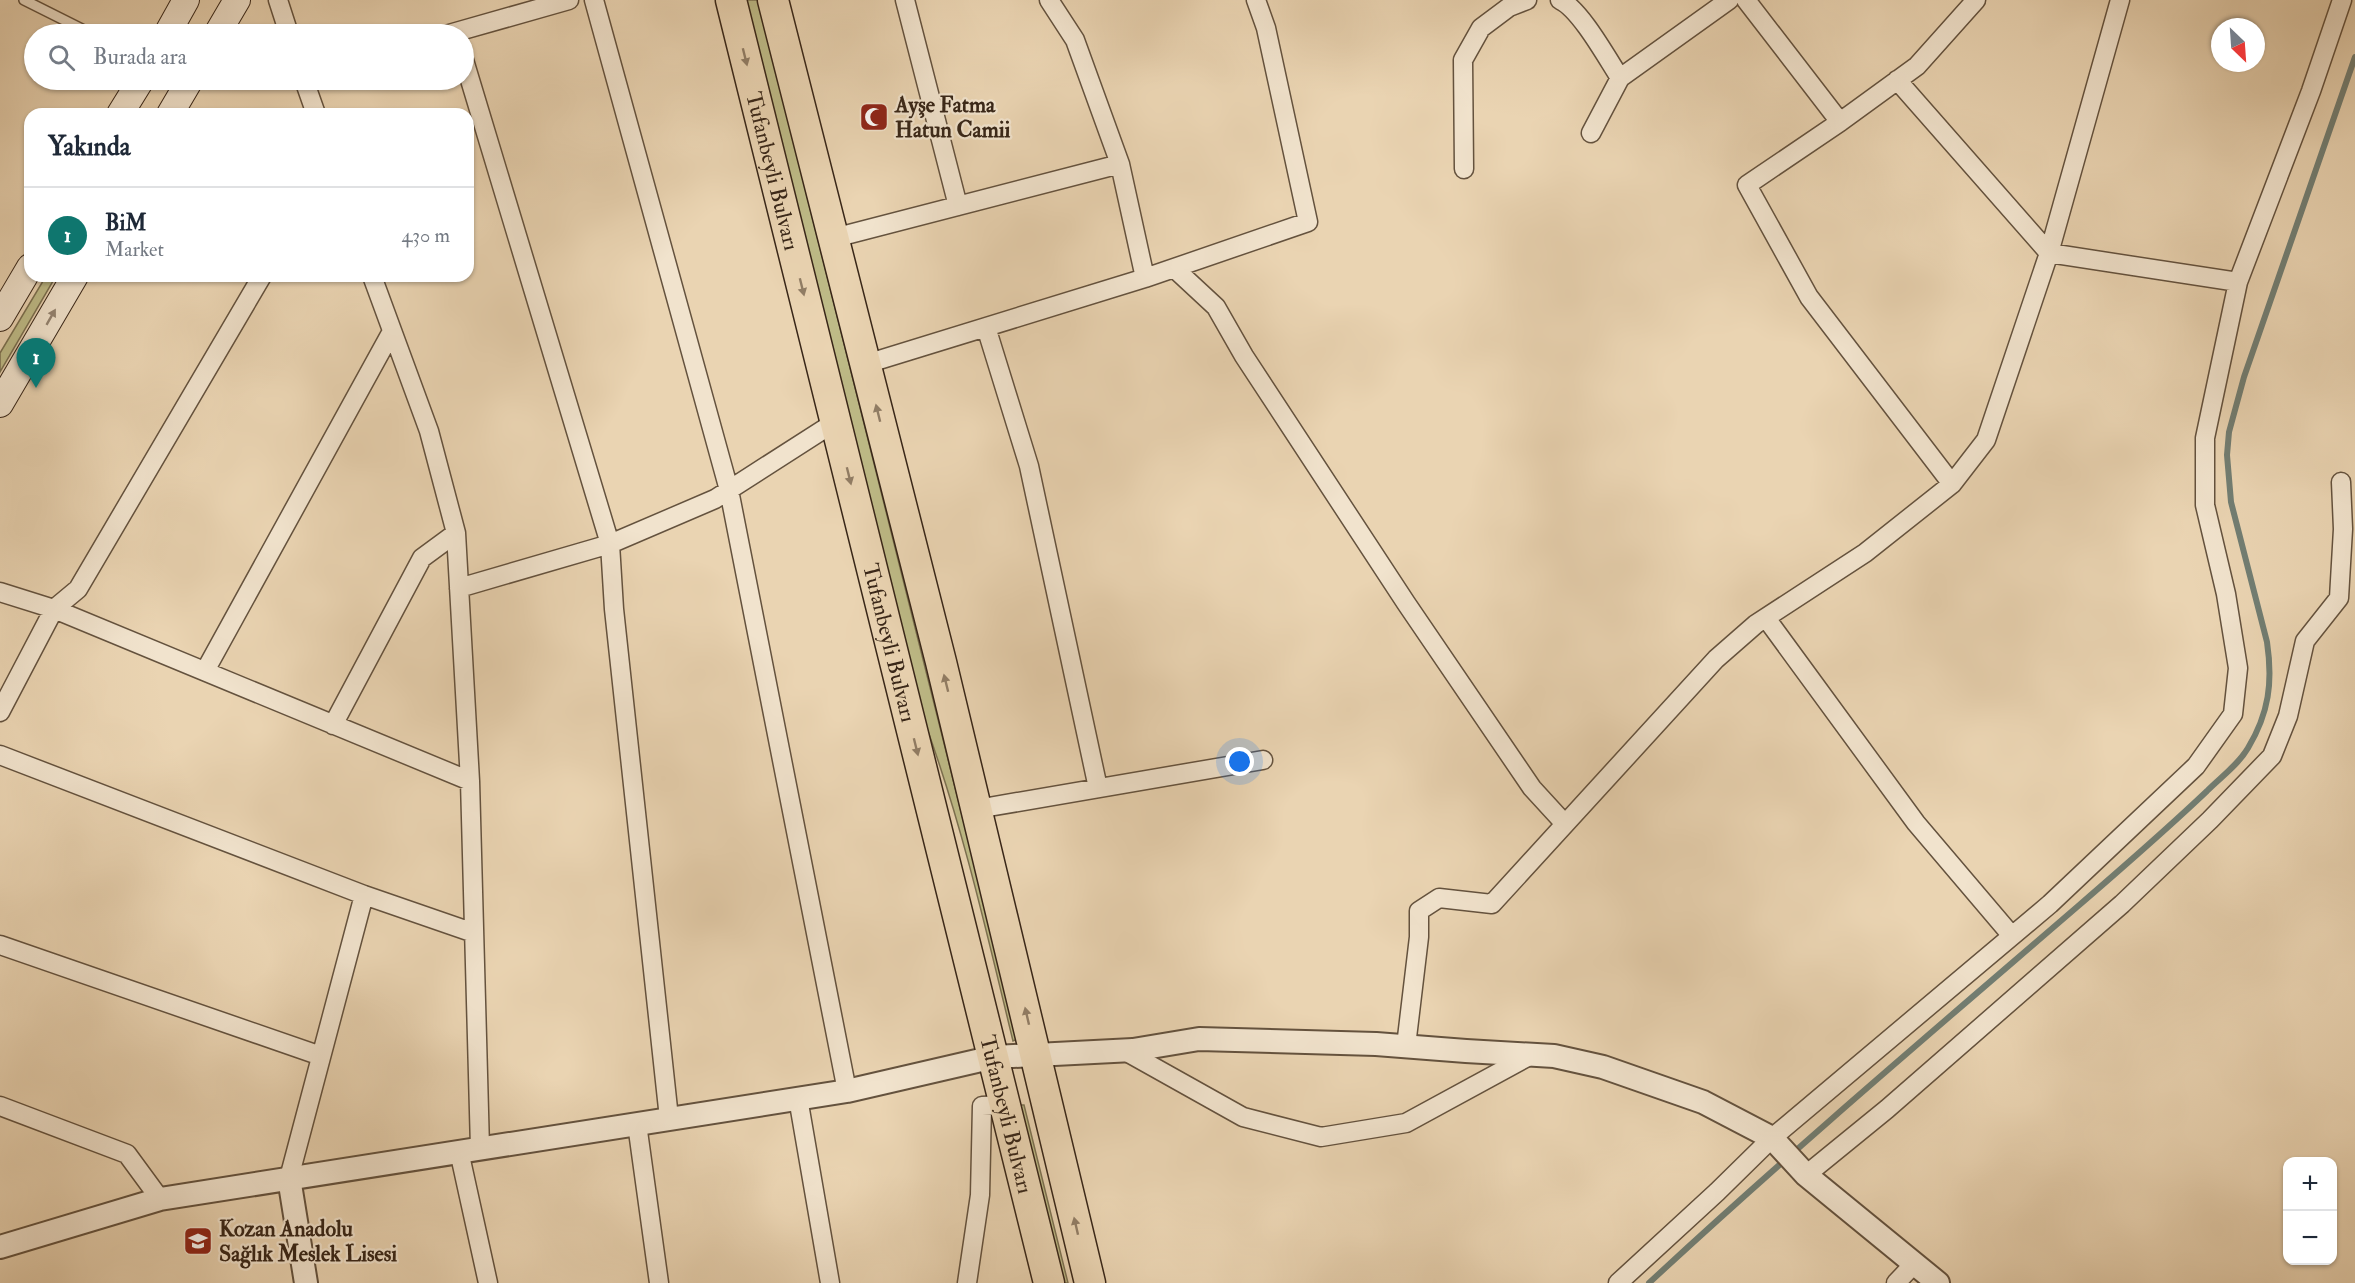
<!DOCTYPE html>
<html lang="tr">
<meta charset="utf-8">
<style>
body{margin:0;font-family:"IM FELL Double Pica",serif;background:#f2f2f3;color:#1f2937}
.controls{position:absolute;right:18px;bottom:18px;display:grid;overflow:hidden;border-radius:12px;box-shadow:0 2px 4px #0004}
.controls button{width:54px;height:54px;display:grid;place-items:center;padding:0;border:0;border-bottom:2px solid #e0e1e3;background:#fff;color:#1f2937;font:30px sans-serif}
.compass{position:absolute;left:2211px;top:18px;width:54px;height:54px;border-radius:50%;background:#fff;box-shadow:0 2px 4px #0004;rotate:155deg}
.you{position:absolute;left:1240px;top:762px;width:21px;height:21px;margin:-15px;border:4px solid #fff;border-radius:50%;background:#1a73e8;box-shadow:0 0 0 9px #1a73e833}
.badge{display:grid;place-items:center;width:39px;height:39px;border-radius:50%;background:#0f766e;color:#fff;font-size:20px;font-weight:700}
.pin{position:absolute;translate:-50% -50px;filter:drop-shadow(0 2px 3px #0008)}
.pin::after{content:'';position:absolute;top:32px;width:21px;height:18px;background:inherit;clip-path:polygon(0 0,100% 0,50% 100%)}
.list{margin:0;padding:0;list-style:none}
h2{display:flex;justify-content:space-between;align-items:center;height:78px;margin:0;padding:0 24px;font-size:26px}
h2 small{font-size:20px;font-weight:400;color:#747a83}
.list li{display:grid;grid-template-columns:39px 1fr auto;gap:18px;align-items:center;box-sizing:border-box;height:96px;padding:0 24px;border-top:2px solid #e0e1e3}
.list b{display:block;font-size:22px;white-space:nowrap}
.list p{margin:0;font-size:20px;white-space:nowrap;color:#747a83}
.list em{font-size:20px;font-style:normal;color:#747a83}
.icon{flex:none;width:33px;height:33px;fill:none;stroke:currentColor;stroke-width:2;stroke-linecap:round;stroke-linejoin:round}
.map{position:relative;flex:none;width:2355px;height:1283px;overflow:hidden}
.search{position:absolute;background:#fff;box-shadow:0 2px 4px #0004;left:24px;top:24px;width:450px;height:66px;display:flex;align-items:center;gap:15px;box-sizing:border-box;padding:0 21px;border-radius:33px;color:#747a83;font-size:22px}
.panel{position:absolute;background:#fff;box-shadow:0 2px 4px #0004;left:24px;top:108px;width:450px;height:174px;border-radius:18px}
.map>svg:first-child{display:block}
.green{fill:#bebb87;stroke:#7b7050;stroke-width:1.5}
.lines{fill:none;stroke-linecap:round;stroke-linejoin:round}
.stream{stroke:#727e73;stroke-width:6}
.service-casing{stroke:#64523e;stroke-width:12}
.minor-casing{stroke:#64523e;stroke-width:21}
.tertiary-casing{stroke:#64523e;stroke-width:26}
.secondary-casing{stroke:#382618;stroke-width:28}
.trunk-casing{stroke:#382618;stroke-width:33}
.service{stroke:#f1e3cd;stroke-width:9}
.minor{stroke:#f1e3cd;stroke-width:18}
.tertiary{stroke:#f1e3cd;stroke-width:22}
.secondary{stroke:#f1e3cd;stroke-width:26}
.trunk{stroke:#ead4b2;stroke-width:30}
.oneway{fill:#917d65}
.oneway2{fill:#948472}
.labels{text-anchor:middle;stroke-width:4.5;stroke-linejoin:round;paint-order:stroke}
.poi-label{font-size:22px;font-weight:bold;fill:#382618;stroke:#f1e3cd;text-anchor:start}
.street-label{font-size:22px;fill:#382618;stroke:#f1e3cd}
</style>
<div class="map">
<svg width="2355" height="1283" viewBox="0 0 2355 1283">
<rect width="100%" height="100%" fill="#ead4b2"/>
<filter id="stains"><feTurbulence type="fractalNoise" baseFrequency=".00333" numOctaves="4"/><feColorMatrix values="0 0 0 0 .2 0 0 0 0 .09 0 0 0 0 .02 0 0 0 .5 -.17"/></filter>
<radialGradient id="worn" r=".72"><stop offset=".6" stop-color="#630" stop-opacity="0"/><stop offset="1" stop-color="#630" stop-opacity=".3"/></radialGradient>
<!-- green -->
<path class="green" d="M 745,0 L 758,0 L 1018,1039 L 1013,1041 C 987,934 963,827 925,723 Z
M 46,276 L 56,276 L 0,372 L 0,353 Z
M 1020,1105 L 1024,1105 L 1068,1283 L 1064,1283 Z"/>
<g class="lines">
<!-- stream -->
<path class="stream" d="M 1649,1283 C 1788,1154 1933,1031 2077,907 C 2121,869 2165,831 2207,791 C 2221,777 2238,765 2248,748 C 2269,713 2273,682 2267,642 L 2231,502 L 2227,455 L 2229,432 L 2244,377 L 2355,57"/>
<!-- service casing -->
<g class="service-casing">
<path id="service" d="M 24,0 L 92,34"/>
</g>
<!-- minor casing -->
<g class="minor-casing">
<path id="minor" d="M 278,0 L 289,34
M 594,0 L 729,490 L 847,1091
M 905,0 L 958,206
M 1049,0 L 1075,40 L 1120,164 L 1145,278
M 1560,0 C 1580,9 1607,58 1620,78
M 1746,0 L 1840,122
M 449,34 L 569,0
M 464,60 L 610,544 L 614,609 L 669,1118
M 304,80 L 316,114
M 1897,80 L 2049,253 L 2238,282
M 1591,133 L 1620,78 L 1729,0
M 1464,169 L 1463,60 L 1481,28 L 1509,7 L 1527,0
M 834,238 L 1120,164
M 1174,268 L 1216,307 L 1244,356 L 1406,603 L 1532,788 L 1565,824
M 372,276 L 429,431 L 456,533 L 470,781 L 480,1148
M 986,327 L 1029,466 L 1098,788
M 866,364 L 1145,278 L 1308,222 L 1266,28 L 1256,0
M 1952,484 L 1809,297 L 1747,185 L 1840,122 L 1917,66 L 1976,0
M 459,588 L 610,544 L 715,499 L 835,422
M 0,592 L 54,609 L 470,781
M 1766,618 L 1916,823 L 2012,936
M 205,671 L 391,333
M 0,712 L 54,609 L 78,589 L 262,276
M 333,725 L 422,558 L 456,533
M 0,755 L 364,895 L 474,933
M 977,809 L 1263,760
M 0,945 L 321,1056
M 1406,1046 L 1419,937 L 1419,911 L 1439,898 L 1492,904 L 1716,659 L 1756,624 L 1865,553 L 1952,484 L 1986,440 L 2049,253 L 2120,0
M 1125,1051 L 1243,1117 L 1321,1137 L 1406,1123 L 1531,1055
M 798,1098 L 830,1283
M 0,1106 L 127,1154 L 160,1199
M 637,1124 L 659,1283
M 459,1151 L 488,1283
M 1806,1175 L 1887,1109 L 2122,904 L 2210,820 L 2272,756 L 2288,716 L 2305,641 L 2339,598 L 2343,529 L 2341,482
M 289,1178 L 364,895
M 967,1283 L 980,1195 L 982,1106 L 1005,1105
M 1618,1283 L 1717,1192 L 1772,1138 L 2050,904 L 2196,766 L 2233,714 L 2238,668 L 2226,594 L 2205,505 L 2205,438 L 2238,282 L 2311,91 L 2342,0
M 1896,1283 L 1913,1265"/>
</g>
<!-- tertiary casing -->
<g class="tertiary-casing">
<path id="tertiary" d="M 289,1178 L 306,1283
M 0,1247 L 160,1199 L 847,1091 L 994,1057 L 1133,1050 L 1199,1039 L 1376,1044 L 1466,1051 L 1554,1056 L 1603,1067 L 1703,1102 L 1772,1138 L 1806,1175 L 1938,1283"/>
</g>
<!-- secondary casing -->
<g class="secondary-casing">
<path id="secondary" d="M 167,34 L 186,0
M 217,34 L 237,0
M 120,114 L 141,80
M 170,114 L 190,80
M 0,318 L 30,267
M 0,404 L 75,276"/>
</g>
<!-- trunk casing -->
<g class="trunk-casing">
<g id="trunk">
<path id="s1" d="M 731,0 L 1049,1283"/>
<path d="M 773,0 L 941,662 L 1090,1283"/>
</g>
</g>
<!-- service -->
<use href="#service" class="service"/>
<!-- minor -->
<use href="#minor" class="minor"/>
<!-- tertiary -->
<use href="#tertiary" class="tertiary"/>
<!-- secondary -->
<use href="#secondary" class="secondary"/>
<!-- trunk -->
<use href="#trunk" class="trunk"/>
</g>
<!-- one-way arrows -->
<defs><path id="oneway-solid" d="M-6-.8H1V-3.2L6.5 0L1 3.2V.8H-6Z" transform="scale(1.5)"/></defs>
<g class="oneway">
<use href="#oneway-solid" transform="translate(745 57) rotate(76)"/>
<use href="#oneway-solid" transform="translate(802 287) rotate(76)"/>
<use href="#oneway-solid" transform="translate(878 413) rotate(-104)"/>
<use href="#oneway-solid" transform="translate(849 476) rotate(76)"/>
<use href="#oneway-solid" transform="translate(946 683) rotate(-104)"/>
<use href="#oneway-solid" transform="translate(916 747) rotate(76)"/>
<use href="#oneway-solid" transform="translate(1027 1016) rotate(-103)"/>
<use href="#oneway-solid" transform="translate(1076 1226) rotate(-103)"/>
</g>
<use class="oneway2" href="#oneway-solid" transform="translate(51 317) rotate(-60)"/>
<!-- icons -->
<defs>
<g id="mosque-square" transform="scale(1.5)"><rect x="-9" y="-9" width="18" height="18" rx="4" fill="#8f2418" stroke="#f1e3cd"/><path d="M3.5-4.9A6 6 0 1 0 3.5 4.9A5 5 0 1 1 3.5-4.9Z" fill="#fff"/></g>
<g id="school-square" transform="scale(1.5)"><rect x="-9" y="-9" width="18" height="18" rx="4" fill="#8f2418" stroke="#f1e3cd"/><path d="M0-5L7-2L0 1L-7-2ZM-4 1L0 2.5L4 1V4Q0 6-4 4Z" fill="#fff"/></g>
</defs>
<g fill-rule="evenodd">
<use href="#mosque-square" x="874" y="117"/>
<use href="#school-square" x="198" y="1241"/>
</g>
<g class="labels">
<!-- poi labels -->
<g class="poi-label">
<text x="895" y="112">Ayşe Fatma<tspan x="895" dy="25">Hatun Camii</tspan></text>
<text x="219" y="1236">Kozan Anadolu<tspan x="219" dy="25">Sağlık Meslek Lisesi</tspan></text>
</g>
<!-- street labels -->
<g class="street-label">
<text dy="8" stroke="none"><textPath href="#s1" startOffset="176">Tufanbeyli Bulvarı</textPath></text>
<text dy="8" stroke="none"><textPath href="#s1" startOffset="662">Tufanbeyli Bulvarı</textPath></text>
<text dy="8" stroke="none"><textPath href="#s1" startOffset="1148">Tufanbeyli Bulvarı</textPath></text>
</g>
</g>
<rect width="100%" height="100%" filter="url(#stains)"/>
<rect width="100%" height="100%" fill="url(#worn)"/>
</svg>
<div class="controls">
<button>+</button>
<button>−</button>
</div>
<svg class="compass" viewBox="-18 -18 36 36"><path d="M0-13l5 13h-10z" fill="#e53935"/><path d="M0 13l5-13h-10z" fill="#747a83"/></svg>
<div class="you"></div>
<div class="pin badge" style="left:36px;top:388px">1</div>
<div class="search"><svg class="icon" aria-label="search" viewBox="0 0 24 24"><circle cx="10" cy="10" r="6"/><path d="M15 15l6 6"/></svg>Burada ara</div>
<section class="panel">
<h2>Yakında<small></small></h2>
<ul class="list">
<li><span class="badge">1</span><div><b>BiM</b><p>Market</p></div><em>430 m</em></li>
</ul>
</section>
</div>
